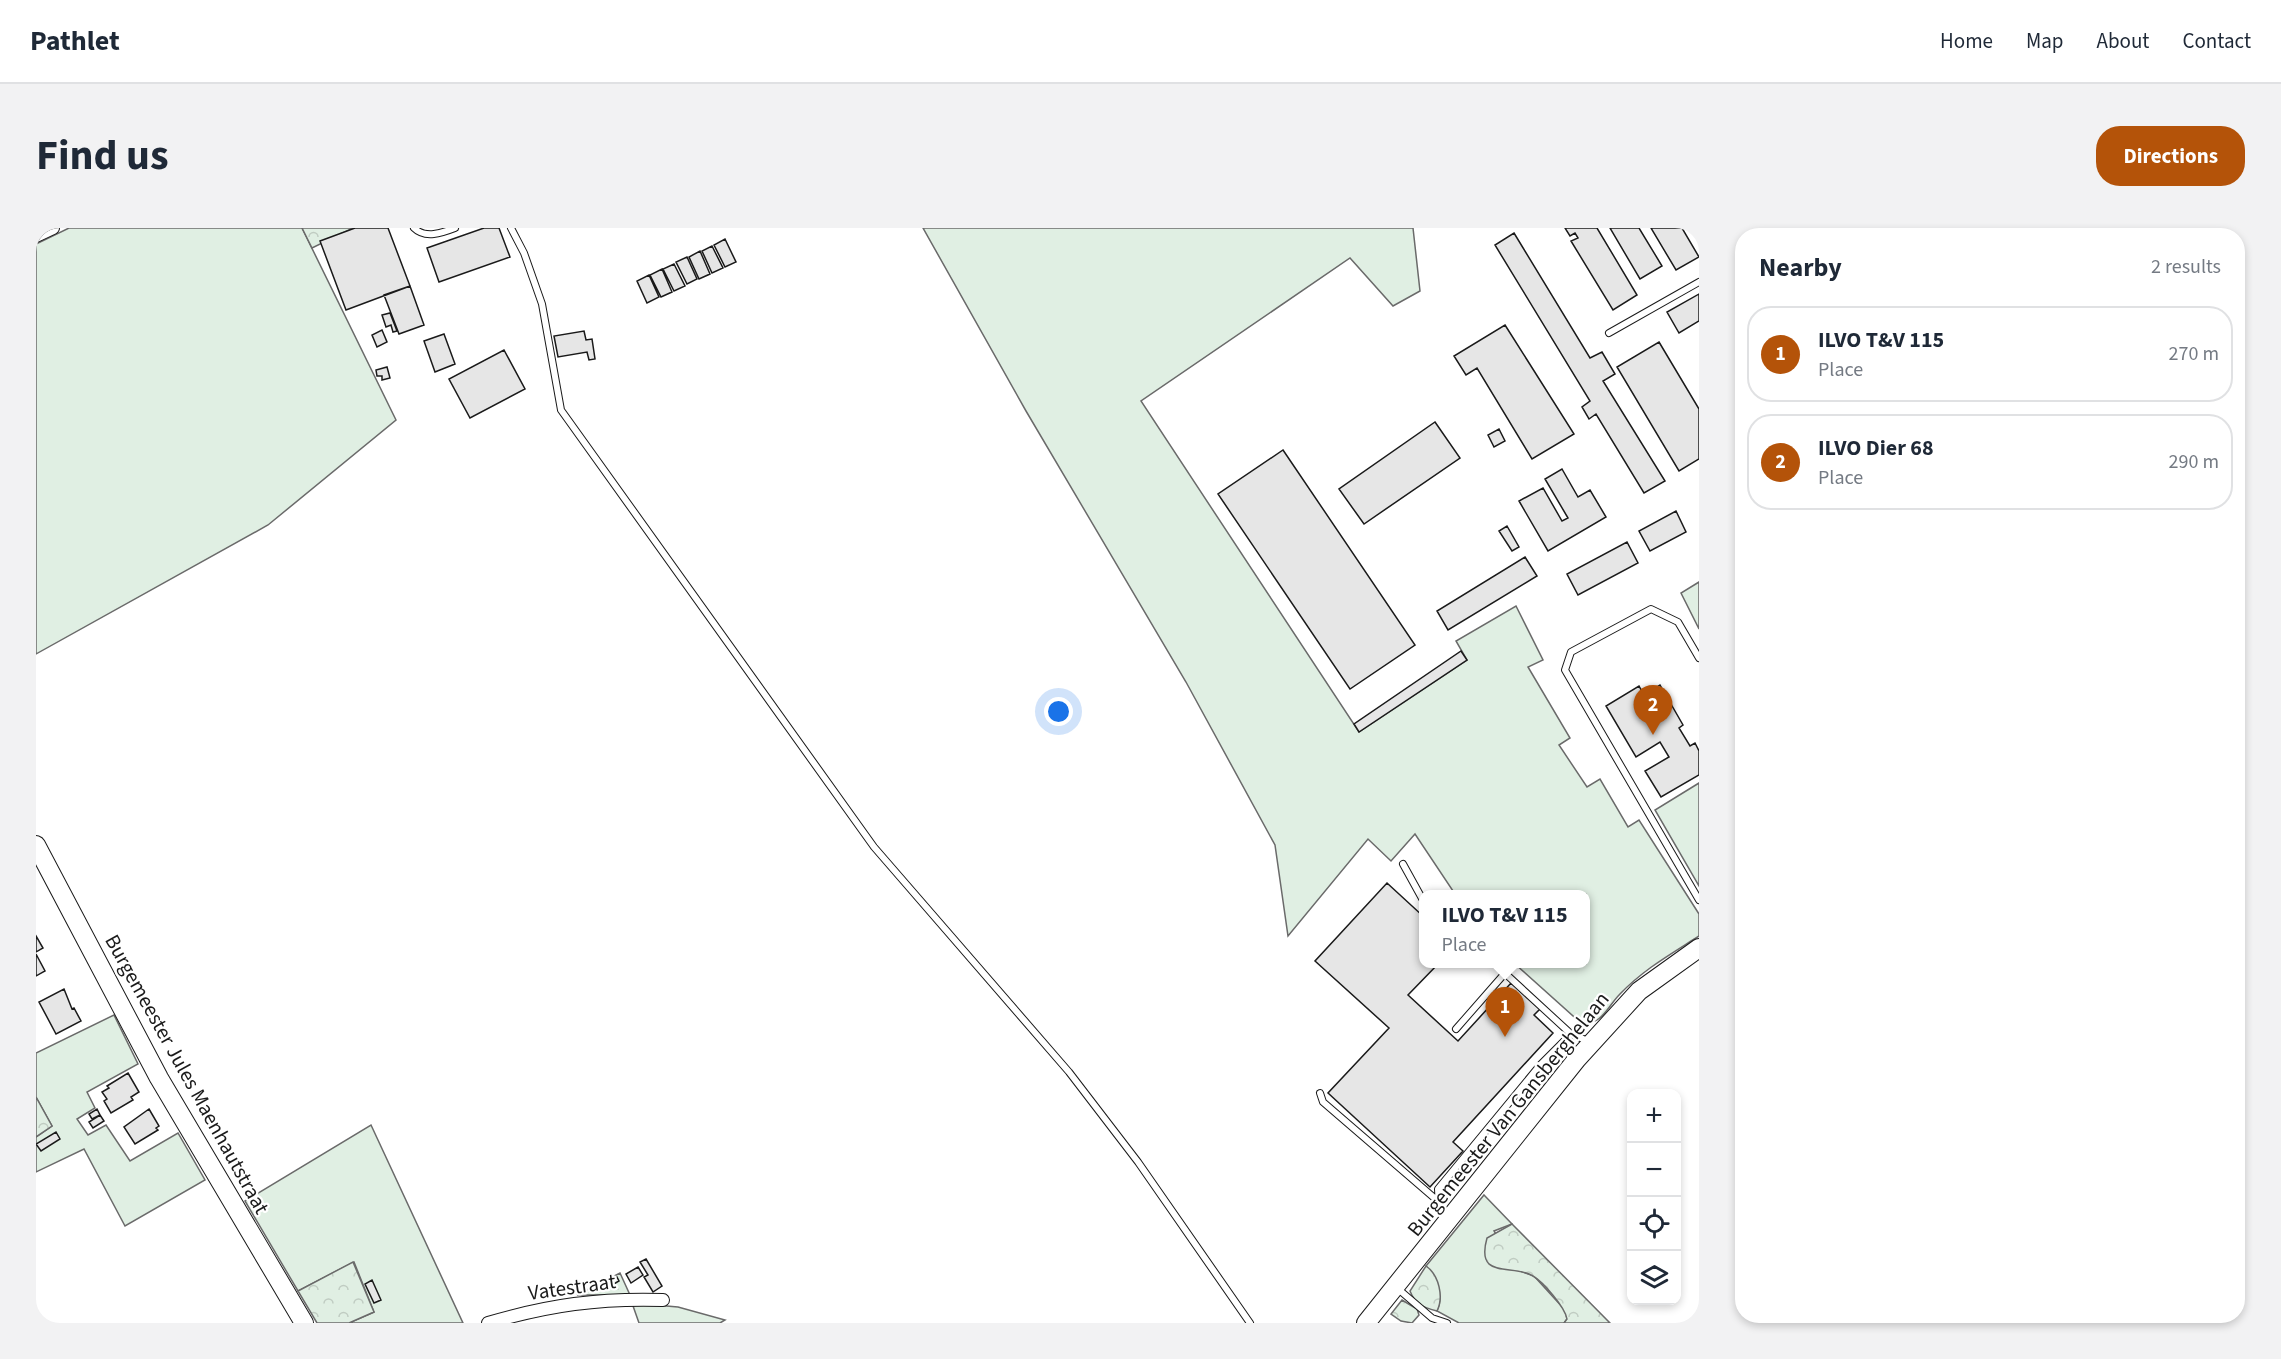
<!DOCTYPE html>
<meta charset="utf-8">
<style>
body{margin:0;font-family:"Source Sans 3",sans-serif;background:#f2f2f3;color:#1f2937}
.controls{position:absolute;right:18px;bottom:18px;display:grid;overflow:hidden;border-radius:12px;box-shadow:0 3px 9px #0003}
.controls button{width:54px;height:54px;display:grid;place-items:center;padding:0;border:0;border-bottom:2px solid #e0e1e3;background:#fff;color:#1f2937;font:30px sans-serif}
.you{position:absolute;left:1023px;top:484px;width:21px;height:21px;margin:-15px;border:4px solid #fff;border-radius:50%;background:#1a73e8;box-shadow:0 0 0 9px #1a73e833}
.badge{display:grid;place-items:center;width:39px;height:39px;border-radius:50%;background:#b45309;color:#fff;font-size:20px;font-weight:700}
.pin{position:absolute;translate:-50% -50px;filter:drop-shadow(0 2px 3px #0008)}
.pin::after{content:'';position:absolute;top:32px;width:21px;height:18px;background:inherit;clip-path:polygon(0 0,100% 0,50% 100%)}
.popup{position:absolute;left:1383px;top:662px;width:171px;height:78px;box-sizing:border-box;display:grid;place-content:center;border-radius:12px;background:#fff;filter:drop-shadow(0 2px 4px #0005);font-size:20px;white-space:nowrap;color:#747a83}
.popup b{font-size:22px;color:#1f2937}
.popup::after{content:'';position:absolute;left:50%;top:100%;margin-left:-12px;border:12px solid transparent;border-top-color:#fff}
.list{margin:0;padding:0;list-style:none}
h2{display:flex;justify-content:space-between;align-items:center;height:78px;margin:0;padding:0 24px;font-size:26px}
h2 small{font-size:20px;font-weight:400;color:#747a83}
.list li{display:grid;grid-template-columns:39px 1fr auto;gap:18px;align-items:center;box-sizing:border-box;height:96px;margin:0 12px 12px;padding:0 12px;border:2px solid #e0e1e3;border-radius:24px}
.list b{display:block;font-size:22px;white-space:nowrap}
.list p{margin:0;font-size:20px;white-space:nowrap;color:#747a83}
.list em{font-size:20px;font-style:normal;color:#747a83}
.icon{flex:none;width:33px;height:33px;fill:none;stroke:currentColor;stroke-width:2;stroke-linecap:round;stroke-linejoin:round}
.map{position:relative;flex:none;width:1663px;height:1095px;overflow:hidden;border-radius:24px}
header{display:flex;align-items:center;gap:36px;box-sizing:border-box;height:84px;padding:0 30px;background:#fff;border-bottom:2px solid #e0e1e3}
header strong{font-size:28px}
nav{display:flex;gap:33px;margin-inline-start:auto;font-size:21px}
.intro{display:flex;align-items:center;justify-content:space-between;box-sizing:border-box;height:144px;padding:0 36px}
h1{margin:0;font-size:42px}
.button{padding:15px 27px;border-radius:24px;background:#b45309;color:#fff;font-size:21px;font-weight:700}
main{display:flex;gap:36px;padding:0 36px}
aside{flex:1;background:#fff;border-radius:24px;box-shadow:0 3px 9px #0003}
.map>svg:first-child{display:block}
.green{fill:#e0efe3;stroke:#6a6a6a;stroke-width:1.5}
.forest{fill:url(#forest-crowns);stroke:#6a6a6a;stroke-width:1.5}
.building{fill:#e6e6e6;stroke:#1a1a1a;stroke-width:1.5}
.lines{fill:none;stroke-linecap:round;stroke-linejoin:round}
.lane-casing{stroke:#1a1a1a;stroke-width:8}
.street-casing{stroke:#1a1a1a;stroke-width:14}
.secondary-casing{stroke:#1a1a1a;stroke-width:20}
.lane{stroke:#fff;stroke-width:6}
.street{stroke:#fff;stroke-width:12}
.secondary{stroke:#fff;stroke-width:18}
.labels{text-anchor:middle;stroke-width:4.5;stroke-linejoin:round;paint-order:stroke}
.street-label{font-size:21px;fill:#1a1a1a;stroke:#fff}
</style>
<header>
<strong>Pathlet</strong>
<nav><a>Home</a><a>Map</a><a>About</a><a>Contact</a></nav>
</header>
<div class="intro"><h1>Find us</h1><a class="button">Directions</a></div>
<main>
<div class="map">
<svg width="1663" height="1095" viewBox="0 0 1663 1095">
<defs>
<pattern id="forest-crowns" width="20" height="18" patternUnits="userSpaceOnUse" patternTransform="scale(1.5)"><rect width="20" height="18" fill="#e0efe3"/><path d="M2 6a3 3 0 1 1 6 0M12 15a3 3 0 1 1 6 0" fill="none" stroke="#c0ccc2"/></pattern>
</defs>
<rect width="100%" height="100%" fill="#fff"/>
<!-- green -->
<path class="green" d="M 33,0 L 266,0 L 360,192 L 232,297 L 0,426 L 0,16 Z
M 887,0 L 1377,0 L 1384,63 L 1357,78 L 1314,30 L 1105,173 L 1323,504 L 1431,432 L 1420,413 L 1480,378 L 1507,432 L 1492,439 L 1534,510 L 1523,517 L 1551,559 L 1564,551 L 1592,599 L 1603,592 L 1663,686 L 1663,708 C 1635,726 1608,741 1584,766 C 1571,779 1567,796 1546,796 L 1479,736 L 1550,736 L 1550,666 L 1419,666 L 1379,606 L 1355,633 L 1332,611 L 1252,708 L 1239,617 L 1150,454 L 990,183 Z
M 1663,354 L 1663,401 L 1645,365 Z
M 1663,555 L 1663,658 L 1619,582 Z
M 78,787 L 102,836 L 51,864 L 59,880 L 41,891 L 52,907 L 70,897 L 94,933 L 142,905 L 169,952 L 89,998 L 48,921 L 0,944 L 0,909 L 16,898 L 0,869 L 0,825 Z
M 335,897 L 427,1095 L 313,1095 L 338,1084 L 318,1034 L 262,1063 L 209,973 Z
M 1448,967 L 1476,996 L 1458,1003 L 1481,1042 L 1498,1048 L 1529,1082 L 1531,1091 L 1528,1095 L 1423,1095 L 1401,1083 C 1409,1067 1400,1051 1390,1038 Z
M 596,1075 L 642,1079 L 689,1092 L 684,1095 L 603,1095 Z"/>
<!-- forest -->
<path class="forest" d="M 266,0 L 317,0 L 276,20 Z
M 0,869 L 16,898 L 0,909 Z
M 1476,996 L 1574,1095 L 1528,1095 L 1531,1091 C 1529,1079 1507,1054 1497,1048 C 1477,1035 1439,1053 1451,1010 Z
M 317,1034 L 338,1084 L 313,1095 L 281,1095 L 262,1063 Z
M 1390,1038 C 1403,1047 1408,1069 1401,1083 C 1388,1080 1379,1076 1374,1063 Z
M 584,1045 L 594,1067 L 541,1067 Z
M 1366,1072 L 1381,1081 L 1383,1087 L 1376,1095 L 1365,1093 L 1355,1086 Z"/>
<!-- building -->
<path class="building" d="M 319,0 L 352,0 L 374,58 L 310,82 L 284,13 Z
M 448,0 L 463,0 L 474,29 L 403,54 L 391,20 Z
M 1529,0 L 1561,0 L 1601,67 L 1577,82 L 1535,13 L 1542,10 L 1539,5 L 1534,8 Z
M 1574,0 L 1603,0 L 1626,38 L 1604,51 Z
M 1615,0 L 1646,0 L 1663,29 L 1640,42 Z
M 1478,5 L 1554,130 L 1566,124 L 1579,146 L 1567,153 L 1629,253 L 1608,265 L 1560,186 L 1553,191 L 1546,179 L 1554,173 L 1459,17 Z
M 689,11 L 700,34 L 689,39 L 678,17 Z
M 676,18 L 687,40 L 676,45 L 666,23 Z
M 664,23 L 674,46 L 663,51 L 653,29 Z
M 651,29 L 661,51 L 651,56 L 640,34 Z
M 638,36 L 649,58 L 638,63 L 627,41 Z
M 626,41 L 636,64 L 625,69 L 614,47 Z
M 613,47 L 623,69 L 611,75 L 601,53 Z
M 374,58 L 388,97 L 363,106 L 348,67 Z
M 1663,66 L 1663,93 L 1643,105 L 1631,84 Z
M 354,85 L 361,103 L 357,104 L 355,97 L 350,99 L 346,87 Z
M 1469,97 L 1538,206 L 1496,231 L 1441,140 L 1430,147 L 1418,128 Z
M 346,102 L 351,114 L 341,119 L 336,107 Z
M 548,103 L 550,112 L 556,111 L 559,131 L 553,132 L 551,124 L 522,129 L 518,108 Z
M 408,106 L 419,136 L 399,144 L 388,113 Z
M 1623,114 L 1663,181 L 1663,231 L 1643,243 L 1581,139 Z
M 468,122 L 489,161 L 434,190 L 413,151 Z
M 351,139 L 354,150 L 346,152 L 346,148 L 341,148 L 340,142 Z
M 1399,194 L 1424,230 L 1328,296 L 1303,261 Z
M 1463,201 L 1469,213 L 1458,219 L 1452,207 Z
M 1247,222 L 1379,417 L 1314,461 L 1182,266 Z
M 1526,241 L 1542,269 L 1554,262 L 1570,289 L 1512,323 L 1483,273 L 1507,260 L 1526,293 L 1532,290 L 1509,251 Z
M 1640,283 L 1650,304 L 1614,323 L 1603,303 Z
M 1471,298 L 1483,319 L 1476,323 L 1463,303 Z
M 1591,314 L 1602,335 L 1542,367 L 1531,346 Z
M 1489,329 L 1501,348 L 1412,402 L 1401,383 Z
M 1425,423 L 1431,432 L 1323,504 L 1318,496 Z
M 1624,457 L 1647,497 L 1643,500 L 1654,518 L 1659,515 L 1663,523 L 1663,547 L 1625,569 L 1609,543 L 1633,529 L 1624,514 L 1600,529 L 1570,478 L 1603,458 L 1608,467 Z
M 1351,655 L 1388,689 L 1388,736 L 1402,736 L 1372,767 L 1422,813 L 1475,755 L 1504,781 L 1498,787 L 1517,805 L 1417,914 L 1427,923 L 1394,959 L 1292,865 L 1353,800 L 1279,733 Z
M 0,708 L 7,720 L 0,724 Z
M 0,726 L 9,743 L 0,748 Z
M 28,761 L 36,781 L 38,780 L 45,793 L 20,806 L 3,774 Z
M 92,845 L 103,864 L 95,869 L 97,872 L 75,885 L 68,873 L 71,871 L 66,864 L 73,860 L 71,858 Z
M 61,881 L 64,887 L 56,891 L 53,886 Z
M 113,881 L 123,898 L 120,900 L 122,902 L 99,916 L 88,899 Z
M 64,887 L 68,893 L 57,900 L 53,894 Z
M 20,904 L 24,911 L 5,923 L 0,916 Z
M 610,1031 L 626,1058 L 617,1064 L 608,1049 L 612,1047 L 604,1034 Z
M 602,1039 L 607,1047 L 595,1055 L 590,1046 Z
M 581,1049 L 583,1053 L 573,1059 L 571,1054 Z
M 336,1052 L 345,1072 L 338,1075 L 329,1056 Z"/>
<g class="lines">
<!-- lane casing -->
<g class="lane-casing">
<path id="lane" d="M 378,0 C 389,11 406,5 419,0
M 475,0 L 488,25 L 506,76 L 525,182 L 838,619 L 1033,844 L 1102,934 L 1214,1095
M 1573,105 L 1663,54
M 1663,430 L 1642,394 L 1615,381 L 1535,424 L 1529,442 L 1663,672
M 1367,636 L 1388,674
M 1459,736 L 1535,806 L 1552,813
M 1420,801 L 1470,744
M 1284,865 L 1287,874 L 1403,974
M 1413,988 L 1403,979 L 1402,961 L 1505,836 L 1535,806
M 1361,1060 L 1396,1090 L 1411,1095"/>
</g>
<!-- street casing -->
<g class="street-casing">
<path id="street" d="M 0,8 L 17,0
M 452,1095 C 513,1077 563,1070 627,1072"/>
</g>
<!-- secondary casing -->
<g class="secondary-casing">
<path id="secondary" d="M 0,617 L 123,850 L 268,1095
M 1330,1095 L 1541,831 L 1603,763 L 1663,720"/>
</g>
<!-- lane -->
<use href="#lane" class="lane"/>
<!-- street -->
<use href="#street" class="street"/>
<!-- secondary -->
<use href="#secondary" class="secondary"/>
</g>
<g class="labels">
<!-- street labels -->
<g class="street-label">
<text transform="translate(151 846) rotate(61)" y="7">Burgemeester Jules Maenhautstraat</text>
<text transform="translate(1472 886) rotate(-51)" y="7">Burgemeester Van Gansberghelaan</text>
<text transform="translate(536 1059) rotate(-8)" y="7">Vatestraat</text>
</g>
</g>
</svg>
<div class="controls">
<button>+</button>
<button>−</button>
<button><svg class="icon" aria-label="locate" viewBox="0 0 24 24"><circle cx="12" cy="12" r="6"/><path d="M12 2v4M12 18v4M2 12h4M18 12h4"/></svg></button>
<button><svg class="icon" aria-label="layers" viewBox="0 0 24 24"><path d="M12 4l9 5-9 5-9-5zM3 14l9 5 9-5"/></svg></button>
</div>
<div class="you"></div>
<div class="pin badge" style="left:1469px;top:809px">1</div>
<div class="popup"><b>ILVO T&amp;V 115</b>Place</div>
<div class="pin badge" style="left:1617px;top:507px">2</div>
</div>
<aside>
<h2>Nearby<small>2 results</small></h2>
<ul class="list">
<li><span class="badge">1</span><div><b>ILVO T&amp;V 115</b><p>Place</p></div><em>270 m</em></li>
<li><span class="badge">2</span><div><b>ILVO Dier 68</b><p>Place</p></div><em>290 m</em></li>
</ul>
</aside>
</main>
